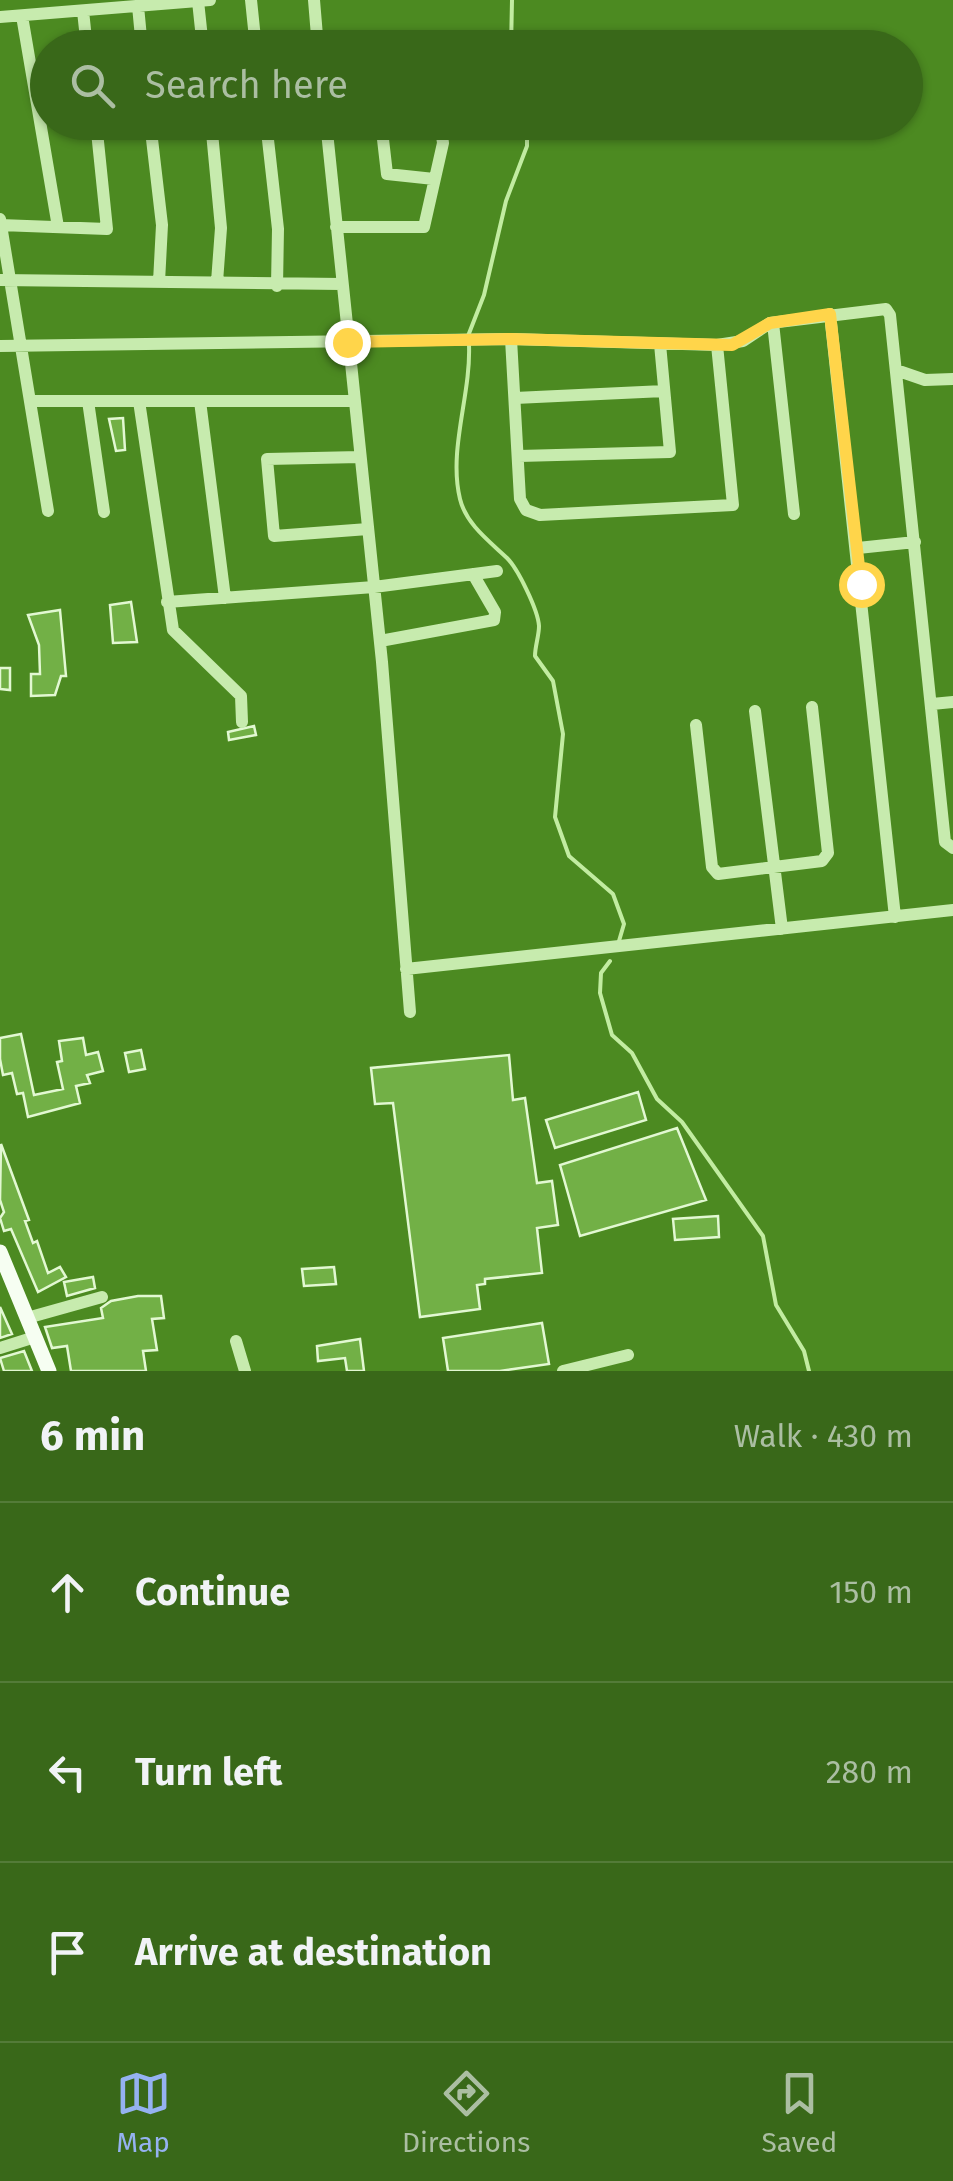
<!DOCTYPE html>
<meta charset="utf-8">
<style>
body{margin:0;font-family:"Fira Sans",sans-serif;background:#447026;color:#f1f3f6}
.stop{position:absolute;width:30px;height:30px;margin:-22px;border:8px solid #ffd54a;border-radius:50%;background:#fff}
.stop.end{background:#ffd54a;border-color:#fff;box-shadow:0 2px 10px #0008}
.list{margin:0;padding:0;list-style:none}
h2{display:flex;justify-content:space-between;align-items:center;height:130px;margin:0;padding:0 40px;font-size:42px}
h2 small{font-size:32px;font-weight:400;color:#abbea2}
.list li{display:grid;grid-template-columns:65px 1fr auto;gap:30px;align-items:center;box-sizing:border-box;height:180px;padding:0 40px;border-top:2px solid #537b38}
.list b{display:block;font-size:38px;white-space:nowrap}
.list em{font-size:32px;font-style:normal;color:#abbea2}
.icon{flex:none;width:55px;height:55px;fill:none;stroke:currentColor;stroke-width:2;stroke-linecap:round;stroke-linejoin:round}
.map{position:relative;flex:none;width:953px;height:1371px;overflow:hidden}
.search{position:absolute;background:#396819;box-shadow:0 2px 8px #0004;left:30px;right:30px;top:30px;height:110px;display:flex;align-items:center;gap:25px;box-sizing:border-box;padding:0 35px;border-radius:55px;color:#abbea2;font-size:38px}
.sheet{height:670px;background:#396819}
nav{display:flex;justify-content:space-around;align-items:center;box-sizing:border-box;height:140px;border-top:2px solid #537b38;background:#396819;font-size:28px;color:#abbea2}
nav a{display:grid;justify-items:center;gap:5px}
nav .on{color:#95b2f1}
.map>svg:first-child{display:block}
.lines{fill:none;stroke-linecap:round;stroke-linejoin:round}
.stream{stroke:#c2eca1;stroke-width:4}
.building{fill:#72b046;stroke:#e2f8d2;stroke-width:2.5}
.minor{stroke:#c7ebae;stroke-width:12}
.major{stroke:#f6fef2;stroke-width:15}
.route{stroke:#ffd54a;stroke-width:12}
</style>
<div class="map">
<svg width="953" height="1371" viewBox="0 0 953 1371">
<rect width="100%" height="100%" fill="#4c8a21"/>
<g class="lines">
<!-- stream -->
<path class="stream" d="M 511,48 L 512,0
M 468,336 L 484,295 L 506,201 L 527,146 L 527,122
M 469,345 C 471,395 448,450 460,499 C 466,524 489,541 507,558 C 518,569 538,610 539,626 C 539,636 535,646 535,656 L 553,681 L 563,734 L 555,817 L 569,856 L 613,894 L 624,924 L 619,941
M 610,961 L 601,973 L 600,993 L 612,1035 L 632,1053 L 657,1099 L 682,1122 L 763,1236 L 776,1305 L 804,1351 L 809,1371"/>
</g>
<!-- building -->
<path class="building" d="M 123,418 L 125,450 L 116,451 L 109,419 Z
M 131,602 L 137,642 L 113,643 L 110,605 Z
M 60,610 L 66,676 L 61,676 L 55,695 L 31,696 L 31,674 L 40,674 L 39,645 L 28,615 Z
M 0,668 L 10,668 L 10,690 L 0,689 Z
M 254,726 L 256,735 L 229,740 L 228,732 Z
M 21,1034 L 34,1095 L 63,1089 L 57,1062 L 62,1061 L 59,1041 L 83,1038 L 86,1055 L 98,1052 L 103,1071 L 87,1075 L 90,1083 L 76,1086 L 80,1103 L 28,1117 L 23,1093 L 17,1094 L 12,1073 L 3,1075 L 0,1059 L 0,1038 Z
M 141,1050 L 145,1069 L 129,1072 L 125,1053 Z
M 509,1055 L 513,1100 L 525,1098 L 537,1183 L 552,1181 L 558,1225 L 537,1228 L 542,1273 L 485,1279 L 485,1284 L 477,1285 L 480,1309 L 420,1317 L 393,1103 L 375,1104 L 371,1068 Z
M 638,1092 L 646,1120 L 555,1148 L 546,1120 Z
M 677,1128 L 706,1200 L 580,1236 L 560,1165 Z
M 1,1144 L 29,1220 L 25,1221 L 33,1243 L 37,1241 L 48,1273 L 60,1267 L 66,1277 L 38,1292 L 11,1229 L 4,1231 L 0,1218 L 4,1212 L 0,1200 Z
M 718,1216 L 719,1237 L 675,1240 L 673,1219 Z
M 334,1267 L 336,1284 L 304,1286 L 302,1269 Z
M 93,1277 L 95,1288 L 67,1296 L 64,1282 Z
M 138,1296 L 161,1296 L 164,1318 L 152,1319 L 157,1350 L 143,1351 L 146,1371 L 71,1371 L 67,1346 L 52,1348 L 45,1327 L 103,1318 L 101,1308 L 111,1301 Z
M 0,1307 L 12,1334 L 0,1338 Z
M 542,1323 L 549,1364 L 500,1371 L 448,1371 L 443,1338 Z
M 360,1339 L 364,1371 L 347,1371 L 345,1358 L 318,1361 L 317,1346 Z
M 24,1351 L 32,1371 L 4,1371 L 0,1358 Z"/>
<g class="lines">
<!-- minor -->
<path class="minor" d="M 251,0 L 256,48
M 314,0 L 318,48
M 198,1 L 203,48
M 138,6 L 142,48
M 83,11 L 87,48
M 22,16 L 58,227
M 0,17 L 210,0
M 324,48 L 426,42 L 427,48
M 150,122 L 162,225 L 159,282
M 211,122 L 221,228 L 217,282
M 266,122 L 278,229 L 277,286
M 326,122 L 382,662 L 410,1012
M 381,122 L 387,174 L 434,179
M 0,219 L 48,511
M 0,225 L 107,229 L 96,122
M 336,227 L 424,227 L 443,143 L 440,122
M 0,280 L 342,284
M 830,314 L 895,917
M 773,323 L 794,514
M 511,339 L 520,499 L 526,510 L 540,515 L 733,505 L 717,345 L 743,341 L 770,323 L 886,309 L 890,315 L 945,842 L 953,848
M 0,346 L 511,339 L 717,345
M 896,370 L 925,380 L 953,379
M 515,398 L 664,391
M 30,401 L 354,401
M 88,401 L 104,512
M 139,401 L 173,630 L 241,696 L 242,722
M 200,401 L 225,598
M 519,456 L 670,452 L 660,344
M 360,457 L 267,459 L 274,536 L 368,529
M 858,548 L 915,542
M 167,602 L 374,587 L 497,571
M 380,641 L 494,620 L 495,612 L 473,574
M 932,704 L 953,702
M 755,711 L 782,929
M 696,725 L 712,867 L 718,874 L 822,861 L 828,853 L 812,707
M 406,969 L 953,910
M 27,1318 L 102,1297
M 236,1341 L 245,1371
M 0,1348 L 35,1337
M 563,1371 L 628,1355"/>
<!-- major -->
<path class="major" d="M 0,1252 L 49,1371"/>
</g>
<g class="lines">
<!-- route -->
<path class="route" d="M 347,342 L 511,339 L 732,345 L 770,323 L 830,314 L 861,584"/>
</g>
</svg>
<div class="stop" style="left:861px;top:584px"></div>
<div class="stop end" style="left:347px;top:342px"></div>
<div class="search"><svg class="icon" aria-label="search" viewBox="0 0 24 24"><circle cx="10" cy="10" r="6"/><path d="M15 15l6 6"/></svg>Search here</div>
</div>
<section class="sheet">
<h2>6 min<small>Walk · 430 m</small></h2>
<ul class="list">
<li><svg class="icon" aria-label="ahead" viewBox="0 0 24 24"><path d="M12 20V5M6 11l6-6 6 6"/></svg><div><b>Continue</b></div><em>150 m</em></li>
<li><svg class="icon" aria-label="left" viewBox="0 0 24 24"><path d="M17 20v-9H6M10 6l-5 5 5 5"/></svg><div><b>Turn left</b></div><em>280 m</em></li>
<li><svg class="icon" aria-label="arrive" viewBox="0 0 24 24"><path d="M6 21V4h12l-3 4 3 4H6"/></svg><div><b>Arrive at destination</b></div></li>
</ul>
</section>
<nav>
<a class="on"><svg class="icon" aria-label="map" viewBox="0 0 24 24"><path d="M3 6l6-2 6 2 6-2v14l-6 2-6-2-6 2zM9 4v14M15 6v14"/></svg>Map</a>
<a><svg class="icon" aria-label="directions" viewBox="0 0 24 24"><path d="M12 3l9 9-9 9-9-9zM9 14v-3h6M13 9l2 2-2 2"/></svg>Directions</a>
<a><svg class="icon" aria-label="saved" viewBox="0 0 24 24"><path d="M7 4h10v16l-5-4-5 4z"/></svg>Saved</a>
</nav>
